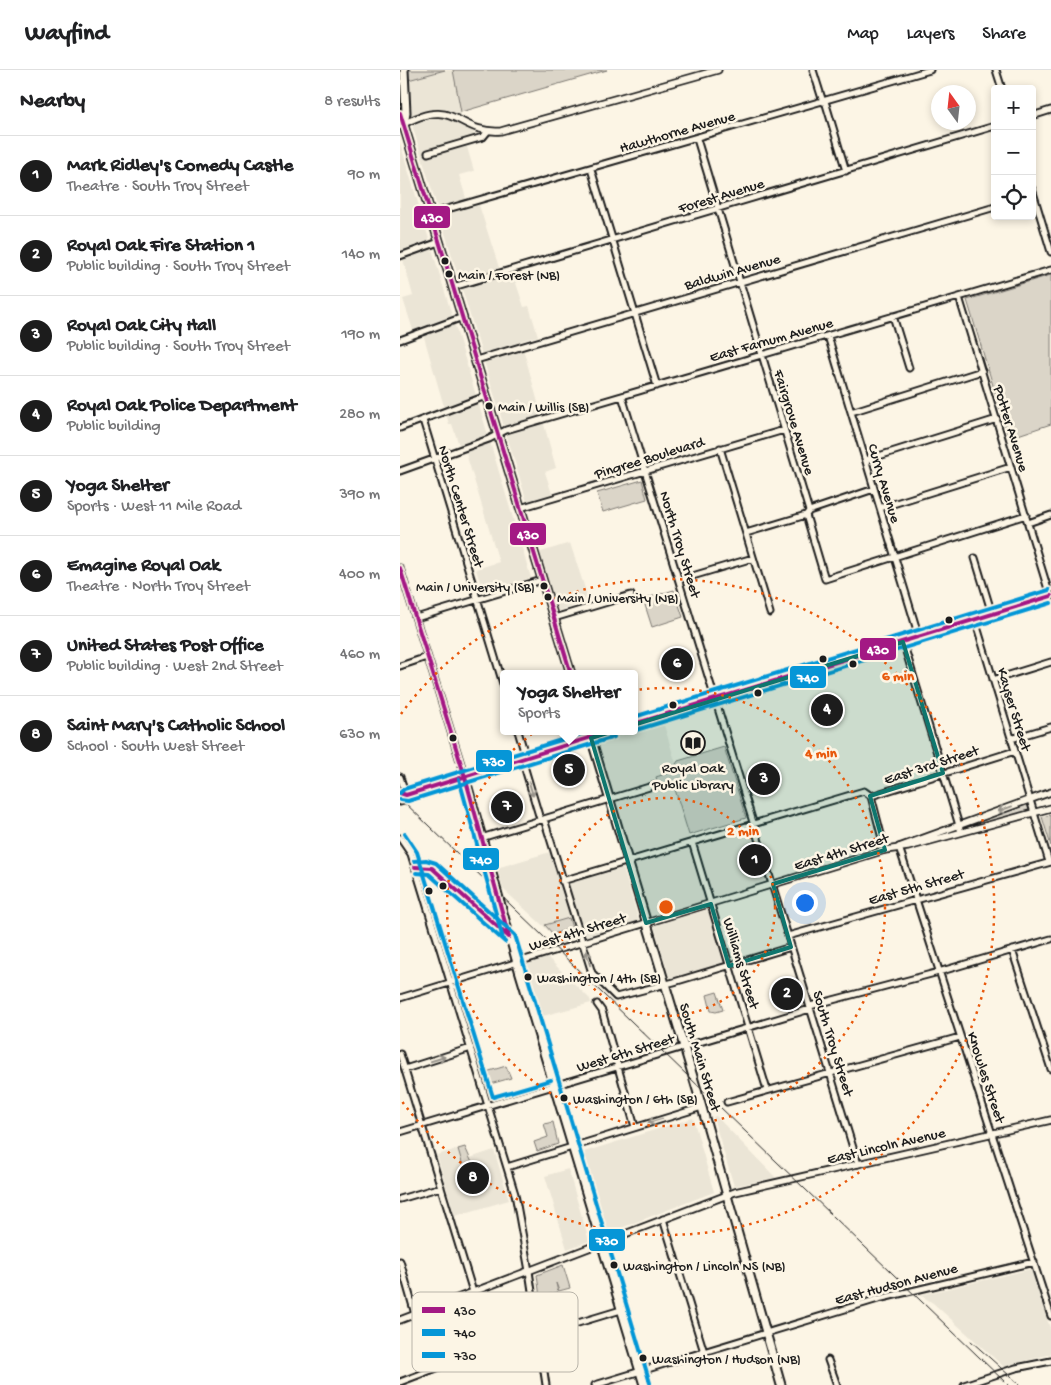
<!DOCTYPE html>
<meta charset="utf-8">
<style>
body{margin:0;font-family:"Gochi Hand",sans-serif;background:#f2f2f2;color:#202124}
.controls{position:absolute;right:15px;top:15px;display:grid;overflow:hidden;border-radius:5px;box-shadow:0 2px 8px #0003}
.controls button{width:45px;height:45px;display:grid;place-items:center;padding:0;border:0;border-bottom:1px solid #e0e0e0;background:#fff;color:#202124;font:25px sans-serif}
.compass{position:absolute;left:531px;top:15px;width:45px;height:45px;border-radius:50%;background:#fff;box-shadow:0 2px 8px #0003;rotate:345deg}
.you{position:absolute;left:404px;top:832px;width:18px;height:18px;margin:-12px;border:4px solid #fff;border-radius:50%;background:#1a73e8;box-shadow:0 0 0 8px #1a73e833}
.badge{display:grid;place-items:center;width:32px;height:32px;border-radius:50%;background:#1c1c1c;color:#fff;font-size:16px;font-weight:700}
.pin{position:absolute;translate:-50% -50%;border:2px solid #fff;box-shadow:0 1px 5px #0006}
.popup{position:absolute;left:100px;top:600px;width:138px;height:65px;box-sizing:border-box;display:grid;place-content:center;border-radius:5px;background:#fff;filter:drop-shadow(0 1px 4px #0005);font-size:16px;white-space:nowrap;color:#757577}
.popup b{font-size:19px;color:#202124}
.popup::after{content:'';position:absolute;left:50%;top:100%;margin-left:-10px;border:10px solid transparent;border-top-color:#fff}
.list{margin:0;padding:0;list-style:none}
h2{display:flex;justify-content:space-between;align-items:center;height:65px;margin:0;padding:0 20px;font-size:21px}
h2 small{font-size:16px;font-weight:400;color:#757577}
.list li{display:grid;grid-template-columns:32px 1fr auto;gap:15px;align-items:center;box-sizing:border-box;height:80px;padding:0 20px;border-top:1px solid #e0e0e0}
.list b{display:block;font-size:19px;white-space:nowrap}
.list p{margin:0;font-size:16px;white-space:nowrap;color:#757577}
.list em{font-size:16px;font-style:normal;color:#757577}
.icon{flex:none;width:28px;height:28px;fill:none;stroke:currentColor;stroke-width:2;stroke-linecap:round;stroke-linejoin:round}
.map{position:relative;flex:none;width:651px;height:1315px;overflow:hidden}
header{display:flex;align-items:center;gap:30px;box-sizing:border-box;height:70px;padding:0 25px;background:#fff;border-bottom:1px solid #e0e0e0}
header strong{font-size:24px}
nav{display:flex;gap:28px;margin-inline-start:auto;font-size:18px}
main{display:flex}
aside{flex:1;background:#fff}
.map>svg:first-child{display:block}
.built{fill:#ebe5d6}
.green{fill:#dbd5c8;stroke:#7c7872}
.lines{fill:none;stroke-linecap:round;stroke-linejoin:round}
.minor-casing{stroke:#1c1c1c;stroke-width:9}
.tertiary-casing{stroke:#1c1c1c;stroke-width:9}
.secondary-casing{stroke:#1c1c1c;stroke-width:11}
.minor{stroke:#fcf5e5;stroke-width:5}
.tertiary{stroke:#fcf5e5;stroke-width:5.5}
.secondary{stroke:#fcf5e5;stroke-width:7}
.rail{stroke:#1c1c1c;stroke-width:1}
.bus-1-casing{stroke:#fcf5e5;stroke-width:8}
.bus-2-casing{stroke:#fcf5e5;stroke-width:8}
.bus-3-casing{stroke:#fcf5e5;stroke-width:8}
.bus-1{stroke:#a31984;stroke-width:4}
.bus-2{stroke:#0696d7;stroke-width:4}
.bus-3{stroke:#0696d7;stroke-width:4}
.oneway{stroke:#97938b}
.marked{fill:#0f766e;fill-opacity:0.2;stroke:#0f766e;stroke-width:4;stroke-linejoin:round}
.ring{fill:none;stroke:#e8590c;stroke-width:2.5;stroke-dasharray:2.5 5}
.bus-dot{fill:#1c1c1c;stroke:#fcf5e5;stroke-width:2}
.labels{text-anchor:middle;stroke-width:5;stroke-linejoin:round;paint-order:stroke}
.bus-label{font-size:14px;fill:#1c1c1c;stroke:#fcf5e5;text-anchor:start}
.street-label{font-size:15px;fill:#1c1c1c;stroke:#fcf5e5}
.poi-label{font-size:15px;fill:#1c1c1c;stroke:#fcf5e5}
.key{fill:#fcf5e5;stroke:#b9b4a9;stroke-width:1}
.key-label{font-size:14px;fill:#1c1c1c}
.centre{fill:#e8590c;stroke:#fcf5e5;stroke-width:2.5}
.ring-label{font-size:15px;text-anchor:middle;font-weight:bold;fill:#e8590c;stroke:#fcf5e5;stroke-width:5;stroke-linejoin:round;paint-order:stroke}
.line-badge{stroke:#fcf5e5;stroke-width:2}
.badge-label{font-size:14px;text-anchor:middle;font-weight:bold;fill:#fff}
</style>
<header>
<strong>Wayfind</strong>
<nav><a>Map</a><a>Layers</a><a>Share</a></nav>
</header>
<main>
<aside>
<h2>Nearby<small>8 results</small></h2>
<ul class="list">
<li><span class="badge">1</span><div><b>Mark Ridley's Comedy Castle</b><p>Theatre · South Troy Street</p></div><em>90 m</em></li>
<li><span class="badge">2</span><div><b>Royal Oak Fire Station 1</b><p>Public building · South Troy Street</p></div><em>140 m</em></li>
<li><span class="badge">3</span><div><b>Royal Oak City Hall</b><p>Public building · South Troy Street</p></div><em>190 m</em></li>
<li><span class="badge">4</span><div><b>Royal Oak Police Department</b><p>Public building</p></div><em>280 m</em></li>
<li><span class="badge">5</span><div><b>Yoga Shelter</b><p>Sports · West 11 Mile Road</p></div><em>390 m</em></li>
<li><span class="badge">6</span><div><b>Emagine Royal Oak</b><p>Theatre · North Troy Street</p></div><em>400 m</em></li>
<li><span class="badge">7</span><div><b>United States Post Office</b><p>Public building · West 2nd Street</p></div><em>460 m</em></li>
<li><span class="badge">8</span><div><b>Saint Mary's Catholic School</b><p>School · South West Street</p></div><em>630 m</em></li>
</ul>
</aside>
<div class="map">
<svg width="651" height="1315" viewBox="0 0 651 1315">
<rect width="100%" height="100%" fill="#fcf5e5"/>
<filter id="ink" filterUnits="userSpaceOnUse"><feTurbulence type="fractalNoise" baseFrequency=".02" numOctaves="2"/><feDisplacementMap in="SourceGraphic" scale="10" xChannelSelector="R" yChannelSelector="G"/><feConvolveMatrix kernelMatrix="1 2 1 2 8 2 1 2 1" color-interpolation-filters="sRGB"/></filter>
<g filter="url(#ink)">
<!-- built -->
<path class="built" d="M 45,0 L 53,0 L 61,42 L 61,55 L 73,61 L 77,74 L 67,77 L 74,101 L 59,105 L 69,138 L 79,135 L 102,207 L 113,204 L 124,237 L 129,236 L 138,266 L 121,271 L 156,398 L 145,402 L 152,424 L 127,432 L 13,58 L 8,10 Z
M 0,73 L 131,508 L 83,523 L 76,499 L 99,492 L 65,380 L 61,381 L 52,354 L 49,354 L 24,267 L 13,260 L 3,229 L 13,226 L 0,178 Z
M 170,473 L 189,531 L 155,542 L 138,483 Z
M 263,652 L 276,694 L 271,702 L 257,707 L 274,716 L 292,776 L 351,758 L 368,812 L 250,847 L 198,673 Z
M 150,782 L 160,816 L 223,798 L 239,851 L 163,874 L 103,819 L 97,798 Z
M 309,839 L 325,893 L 270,909 L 254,855 Z
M 147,887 L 190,929 L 191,933 L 139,947 L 124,896 Z
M 316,1046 L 376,1108 L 334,1116 L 313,1047 Z
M 293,1048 L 314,1122 L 208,1163 L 184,1082 Z
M 64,1077 L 70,1088 L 94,1080 L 109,1130 L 55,1146 L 37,1085 Z
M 168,1099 L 189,1171 L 167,1179 L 145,1106 Z
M 631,1199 L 651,1261 L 651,1284 L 604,1297 L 533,1233 L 520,1225 Z"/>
<!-- green -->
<path class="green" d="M 8,0 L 45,0 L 8,10 Z
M 53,0 L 207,0 L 61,42 Z
M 651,205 L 651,354 L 609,368 L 567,230 Z
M 242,410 L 247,429 L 203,442 L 197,423 Z
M 274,520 L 283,547 L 252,557 L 243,529 Z
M 324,677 L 346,748 L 289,765 L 274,716 L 260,720 L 256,707 L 271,702 L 278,691 Z
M 627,733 L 631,741 L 565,759 L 564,757 Z
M 651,745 L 651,776 L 642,747 Z
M 169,848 L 172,858 L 153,864 L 145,855 Z
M 317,922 L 323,940 L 316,942 L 311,941 L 307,925 Z
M 106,996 L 111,1008 L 90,1014 L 86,1002 Z
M 153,1052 L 158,1074 L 137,1081 L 134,1072 L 148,1067 L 144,1054 Z
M 65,1077 L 73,1095 L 64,1099 L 58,1079 Z
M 163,1195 L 170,1218 L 159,1221 L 156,1213 L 158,1222 L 140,1227 L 137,1205 Z"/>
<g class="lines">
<!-- minor casing -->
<g class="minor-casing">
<path id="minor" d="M 413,0 L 423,32
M 596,0 L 602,19
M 425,31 L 446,101
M 632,46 L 651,40
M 297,69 L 409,441
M 28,83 L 83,67 L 88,61
M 191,99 L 257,316
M 632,119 L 651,182
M 30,144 L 530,0
M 0,186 L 39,172
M 53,217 L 595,56
M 559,227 L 650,526
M 493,246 L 509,298
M 428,266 L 519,567
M 0,270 L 63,247
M 76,290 L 595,137
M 222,326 L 458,1094
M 451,342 L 582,301
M 23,350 L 104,617
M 0,358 L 86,326
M 320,378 L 370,543
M 466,390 L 597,349
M 0,401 L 89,369 L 106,360 L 651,200
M 120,438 L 384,360
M 480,438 L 611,397
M 406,445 L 425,509 L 626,445
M 628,453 L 651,445
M 346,463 L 406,445 L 409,441 L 474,419
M 575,488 L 592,544
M 279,510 L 353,488
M 16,548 L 142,510
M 154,548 L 231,525
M 575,550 L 649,792
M 503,572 L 561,762
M 0,596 L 27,587
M 593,610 L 651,592
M 118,661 L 126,688
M 611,669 L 651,657
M 122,689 L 140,749
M 0,707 L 6,725
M 471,726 L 615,681
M 144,749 L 192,903 L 216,927 L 274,912 L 391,877
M 0,768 L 11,784 L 115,1124 L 129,1201 L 146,1315
M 81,768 L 256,715
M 292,772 L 367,1020
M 499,777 L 651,1246
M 15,797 L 25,796 L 32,798 L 109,867
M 162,811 L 464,721 L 471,726 L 485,780
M 388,866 L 651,792
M 612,880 L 651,999
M 0,928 L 246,853
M 197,934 L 202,941 L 235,1057
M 410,936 L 535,903 L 651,869
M 0,984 L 73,1222
M 5,999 L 71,978
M 327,1032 L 560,967
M 0,1062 L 410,939
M 107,1097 L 302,1037
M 0,1129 L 41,1117
M 263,1149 L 304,1282
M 0,1191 L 15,1244
M 138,1265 L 221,1240
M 428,1290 L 437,1315
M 0,1312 L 137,1260
M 195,1315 L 478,1229 L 634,1192
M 564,1315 L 616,1298 L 651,1291"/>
</g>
<!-- tertiary casing -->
<g class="tertiary-casing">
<path id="tertiary" d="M 0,56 C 57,24 55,64 101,61 L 318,0
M 0,498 L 65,707
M 499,777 L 651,722
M 246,853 L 485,780 L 508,777 L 651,738
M 0,1250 L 335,1122 L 651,1050"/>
</g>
<!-- secondary casing -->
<g class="secondary-casing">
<path id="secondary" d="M 4,0 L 6,43 L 4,54
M 0,43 L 171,604
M 234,654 L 651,526
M 189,661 L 297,1020 L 381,1315
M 65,707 L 119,900 L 244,1315
M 0,731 L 4,730 L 6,725 L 212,661"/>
</g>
<!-- minor -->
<use href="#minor" class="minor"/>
<!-- tertiary -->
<use href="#tertiary" class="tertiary"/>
<!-- secondary -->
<use href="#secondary" class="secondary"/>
<!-- rail -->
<path class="rail" d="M 0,728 L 608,1315
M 571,1271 L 620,1315"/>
<!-- bus-1 casing -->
<g class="bus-1-casing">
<path id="bus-1" d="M 0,43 L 171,604
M 0,498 L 65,707 L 109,867
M 234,654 L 651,526
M 0,723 L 6,725 L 211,661
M 15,797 L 32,798 L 109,867"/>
</g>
<!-- bus-2 casing -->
<g class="bus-2-casing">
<path id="bus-2" d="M 236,660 L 651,533
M 59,709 L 103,869
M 0,730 L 8,731 L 214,667
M 16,803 L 29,804 L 105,872"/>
</g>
<!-- bus-3 casing -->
<g class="bus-3-casing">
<path id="bus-3" d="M 234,647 L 649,520
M 0,723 L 4,719 L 190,661
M 5,764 L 17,782 L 93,1027 L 151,1010
M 14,791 L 26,790 L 36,793 L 115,865 L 250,1313"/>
</g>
<!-- bus-1 -->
<use href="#bus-1" class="bus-1"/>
<!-- bus-2 -->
<use href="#bus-2" class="bus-2"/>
<!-- bus-3 -->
<use href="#bus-3" class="bus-3"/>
</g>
<!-- one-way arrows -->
<defs><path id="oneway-shaft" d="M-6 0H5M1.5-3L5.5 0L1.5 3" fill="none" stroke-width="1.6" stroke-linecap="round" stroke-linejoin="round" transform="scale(1.25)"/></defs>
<g class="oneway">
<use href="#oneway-shaft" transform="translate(131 719) rotate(73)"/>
<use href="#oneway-shaft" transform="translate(605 739) rotate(160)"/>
<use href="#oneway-shaft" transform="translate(188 888) rotate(-106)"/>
<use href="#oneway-shaft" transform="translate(38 989) rotate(-17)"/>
<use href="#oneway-shaft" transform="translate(255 1051) rotate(163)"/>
</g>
</g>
<!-- marked area -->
<path class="marked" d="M 503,572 L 543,703 L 470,726 L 485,780 L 373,814 L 391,877 L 329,896 L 311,834 L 246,853 L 191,668 Z"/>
<!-- distance rings -->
<g class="ring">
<circle cx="266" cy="837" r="109"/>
<circle cx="266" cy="837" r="219"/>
<path d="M1 644A328 328 0 1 1 1 1030"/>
</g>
<!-- icons -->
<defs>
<g id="library-ring" transform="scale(1.25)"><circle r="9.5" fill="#fcf5e5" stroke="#1c1c1c" stroke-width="1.5"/><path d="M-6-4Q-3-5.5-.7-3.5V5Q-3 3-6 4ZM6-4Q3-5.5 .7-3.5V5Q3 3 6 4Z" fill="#1c1c1c"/></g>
</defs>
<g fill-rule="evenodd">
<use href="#library-ring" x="293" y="673"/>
</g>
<!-- markers -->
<g class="bus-dot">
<circle cx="45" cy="191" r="4.5"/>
<circle cx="49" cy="204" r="4.5"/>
<circle cx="89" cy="336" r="4.5"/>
<circle cx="144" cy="516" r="4.5"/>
<circle cx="148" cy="527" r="4.5"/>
<circle cx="549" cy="550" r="4.5"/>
<circle cx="423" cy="589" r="4.5"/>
<circle cx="453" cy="594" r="4.5"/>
<circle cx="358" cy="623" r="4.5"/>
<circle cx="273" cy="635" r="4.5"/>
<circle cx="53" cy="668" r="4.5"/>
<circle cx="43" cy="816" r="4.5"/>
<circle cx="29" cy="821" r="4.5"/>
<circle cx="128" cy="907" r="4.5"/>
<circle cx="164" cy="1028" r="4.5"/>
<circle cx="214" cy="1195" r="4.5"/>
<circle cx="243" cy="1288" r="4.5"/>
</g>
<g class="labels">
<!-- bus labels -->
<g class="bus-label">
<text x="58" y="209">Main / Forest (NB)</text>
<text x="98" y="341">Main / Willis (SB)</text>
<text x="135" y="521" text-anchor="end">Main / University (SB)</text>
<text x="157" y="532">Main / University (NB)</text>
<text x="137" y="912">Washington / 4th (SB)</text>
<text x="173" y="1033">Washington / 6th (SB)</text>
<text x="223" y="1200">Washington / Lincoln NS (NB)</text>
<text x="252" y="1293">Washington / Hudson (NB)</text>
</g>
<!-- street labels -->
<g class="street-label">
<text transform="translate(277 61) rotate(-16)" y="5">Hawthorne Avenue</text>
<text transform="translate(321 125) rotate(-17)" y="5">Forest Avenue</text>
<text transform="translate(332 201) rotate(-16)" y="5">Baldwin Avenue</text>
<text transform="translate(371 269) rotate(-16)" y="5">East Farnum Avenue</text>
<text transform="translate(395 352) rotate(73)" y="5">Fairgrove Avenue</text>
<text transform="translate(612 358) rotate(73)" y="5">Potter Avenue</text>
<text transform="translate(249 387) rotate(-17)" y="5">Pingree Boulevard</text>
<text transform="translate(485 413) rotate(73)" y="5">Curry Avenue</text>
<text transform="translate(62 436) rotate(73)" y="5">North Center Street</text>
<text transform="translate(281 474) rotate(73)" y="5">North Troy Street</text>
<text transform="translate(615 639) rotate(73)" y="5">Kayser Street</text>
<text transform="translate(531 694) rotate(-18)" y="5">East 3rd Street</text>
<text transform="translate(441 781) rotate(-17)" y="5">East 4th Street</text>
<text transform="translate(516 816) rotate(-16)" y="5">East 5th Street</text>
<text transform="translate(177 861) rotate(-17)" y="5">West 4th Street</text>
<text transform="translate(342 893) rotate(73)" y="5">Williams Street</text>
<text transform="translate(434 973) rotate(73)" y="5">South Troy Street</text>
<text transform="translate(225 982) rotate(-17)" y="5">West 6th Street</text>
<text transform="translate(301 987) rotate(73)" y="5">South Main Street</text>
<text transform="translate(587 1007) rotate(72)" y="5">Knowles Street</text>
<text transform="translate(486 1075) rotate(-13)" y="5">East Lincoln Avenue</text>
<text transform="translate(496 1213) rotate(-15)" y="5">East Hudson Avenue</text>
</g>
<!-- poi labels -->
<g class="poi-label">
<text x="293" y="702">Royal Oak<tspan x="293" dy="17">Public Library</tspan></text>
</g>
</g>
<!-- legend -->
<rect x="12" y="1222" width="166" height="80" rx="8" class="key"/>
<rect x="22" y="1237" width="23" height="6" fill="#a31984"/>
<rect x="22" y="1259" width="23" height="7" fill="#0696d7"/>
<rect x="22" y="1282" width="23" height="6" fill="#0696d7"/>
<g class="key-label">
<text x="54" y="1245">430</text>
<text x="54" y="1267">740</text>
<text x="54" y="1290">730</text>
</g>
<circle cx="266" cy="837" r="8" class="centre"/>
<g class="ring-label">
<text x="498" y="610">6 min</text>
<text x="421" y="687">4 min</text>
<text x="343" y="765">2 min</text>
</g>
<g class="line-badge">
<rect x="13" y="135" width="38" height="24" rx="5" fill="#a31984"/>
<rect x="109" y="452" width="38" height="24" rx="5" fill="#a31984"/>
<rect x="459" y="567" width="38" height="24" rx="5" fill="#a31984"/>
<rect x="389" y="595" width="38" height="24" rx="5" fill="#0696d7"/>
<rect x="75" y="679" width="38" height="24" rx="5" fill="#0696d7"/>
<rect x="62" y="777" width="38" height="24" rx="5" fill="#0696d7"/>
<rect x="188" y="1158" width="38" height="24" rx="5" fill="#0696d7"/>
</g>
<g class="badge-label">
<text x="32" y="152">430</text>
<text x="128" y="469">430</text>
<text x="478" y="584">430</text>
<text x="408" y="612">740</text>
<text x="94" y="696">730</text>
<text x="81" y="794">740</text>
<text x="207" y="1175">730</text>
</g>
</svg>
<div class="controls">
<button>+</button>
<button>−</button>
<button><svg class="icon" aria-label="locate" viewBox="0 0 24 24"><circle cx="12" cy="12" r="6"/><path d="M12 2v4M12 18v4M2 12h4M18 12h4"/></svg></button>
</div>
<svg class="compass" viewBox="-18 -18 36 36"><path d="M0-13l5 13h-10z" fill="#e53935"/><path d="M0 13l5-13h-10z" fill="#757577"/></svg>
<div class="you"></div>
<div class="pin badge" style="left:355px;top:790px">1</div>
<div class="pin badge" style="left:387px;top:924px">2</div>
<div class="pin badge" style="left:364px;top:709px">3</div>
<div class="pin badge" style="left:427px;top:640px">4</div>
<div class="pin badge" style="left:169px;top:700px">5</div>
<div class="popup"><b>Yoga Shelter</b>Sports</div>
<div class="pin badge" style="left:277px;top:594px">6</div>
<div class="pin badge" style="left:107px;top:737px">7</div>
<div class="pin badge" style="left:73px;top:1108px">8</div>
</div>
</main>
